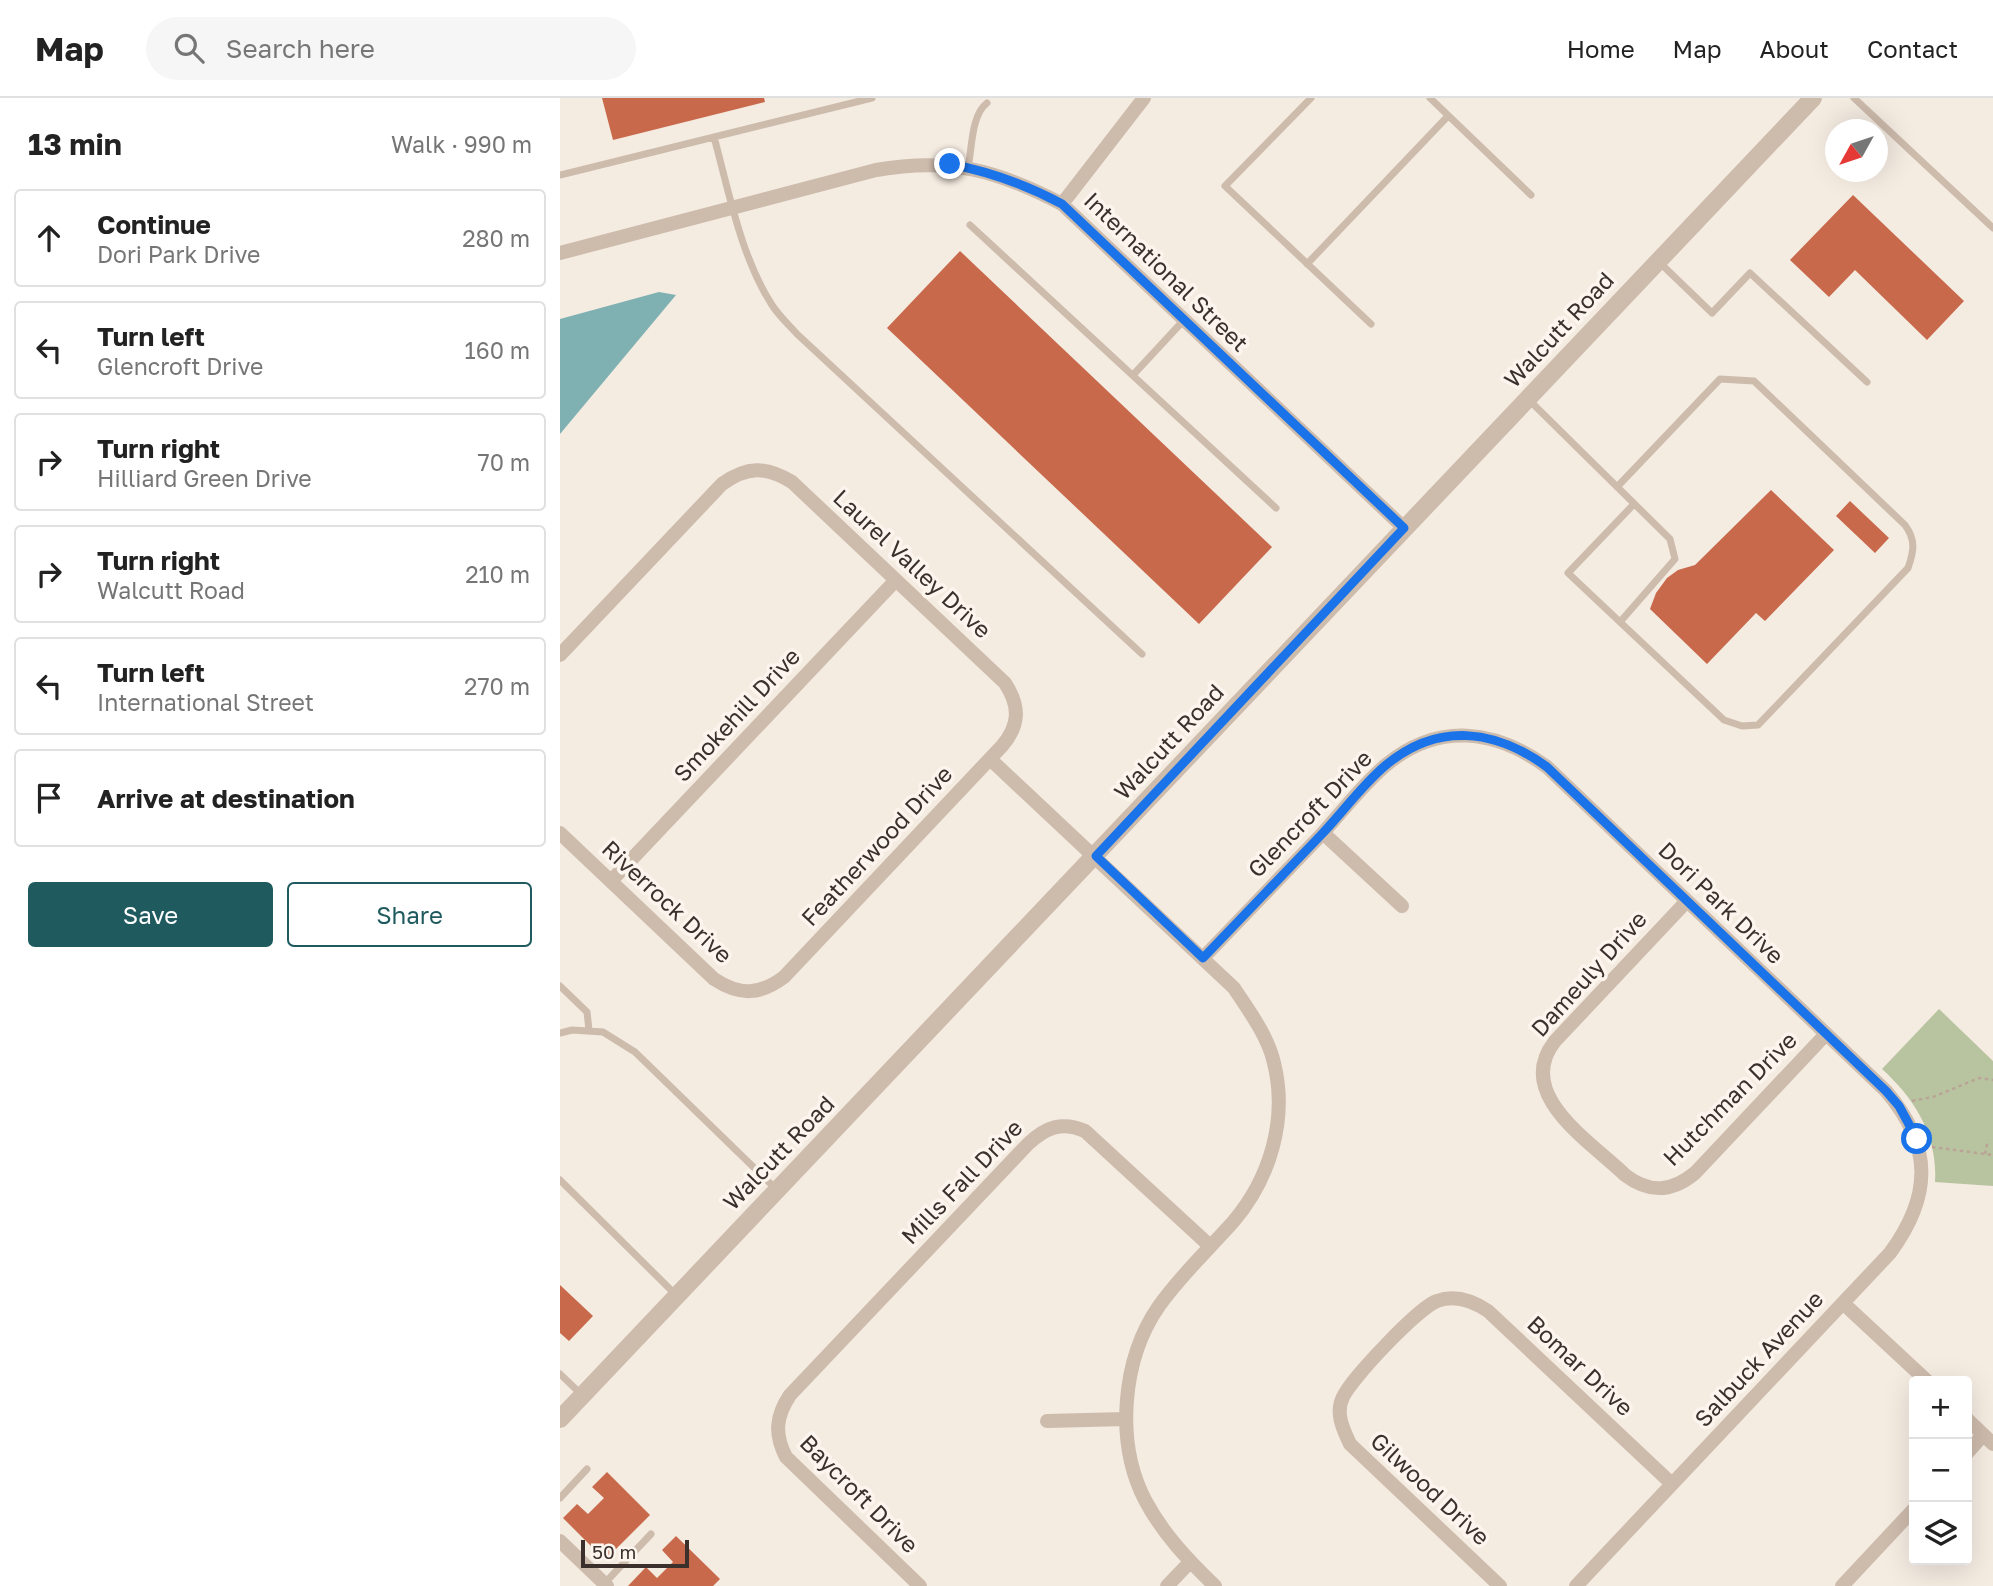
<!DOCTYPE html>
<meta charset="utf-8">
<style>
body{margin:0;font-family:"Golos Text",sans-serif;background:#f6f6f6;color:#222}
.controls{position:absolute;right:21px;bottom:21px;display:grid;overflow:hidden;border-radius:7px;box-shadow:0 7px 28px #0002}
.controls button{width:63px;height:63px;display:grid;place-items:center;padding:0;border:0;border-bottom:2px solid #e0e0e0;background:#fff;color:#222;font:35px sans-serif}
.compass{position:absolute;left:1265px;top:21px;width:63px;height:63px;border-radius:50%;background:#fff;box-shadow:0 7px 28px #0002;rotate:230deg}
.scale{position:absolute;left:21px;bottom:18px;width:108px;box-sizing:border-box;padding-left:7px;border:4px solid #3b302b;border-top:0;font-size:19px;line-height:24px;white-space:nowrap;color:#3b302b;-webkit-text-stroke:5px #fbf5ee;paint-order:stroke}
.stop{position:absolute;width:21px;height:21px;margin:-16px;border:5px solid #1a73e8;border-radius:50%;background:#fff}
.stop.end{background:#1a73e8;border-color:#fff;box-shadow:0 2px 7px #0008}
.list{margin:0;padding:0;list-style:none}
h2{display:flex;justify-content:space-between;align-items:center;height:91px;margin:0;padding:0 28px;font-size:30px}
h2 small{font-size:23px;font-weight:400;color:#767676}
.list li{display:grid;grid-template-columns:46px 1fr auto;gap:21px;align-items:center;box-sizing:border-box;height:98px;margin:0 14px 14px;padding:0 14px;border:2px solid #e0e0e0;border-radius:7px}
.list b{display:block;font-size:26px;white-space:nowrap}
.list p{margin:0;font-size:23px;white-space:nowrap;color:#767676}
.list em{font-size:23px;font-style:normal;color:#767676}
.actions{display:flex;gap:14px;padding:21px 28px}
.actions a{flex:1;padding:16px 0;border:2px solid #1f5a5e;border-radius:7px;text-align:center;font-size:24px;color:#1f5a5e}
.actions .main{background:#1f5a5e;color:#fff}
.icon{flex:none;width:38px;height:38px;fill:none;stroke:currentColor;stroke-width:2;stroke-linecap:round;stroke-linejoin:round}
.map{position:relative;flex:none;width:1433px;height:1488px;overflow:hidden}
header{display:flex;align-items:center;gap:42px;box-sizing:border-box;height:98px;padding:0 35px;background:#fff;border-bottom:2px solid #e0e0e0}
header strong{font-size:33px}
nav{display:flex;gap:38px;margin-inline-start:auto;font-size:24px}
.search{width:490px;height:63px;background:#f6f6f6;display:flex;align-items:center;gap:18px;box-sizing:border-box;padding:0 24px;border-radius:38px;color:#767676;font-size:26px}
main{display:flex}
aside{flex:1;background:#fff}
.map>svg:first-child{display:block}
.green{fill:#b8c4a0}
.water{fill:#7fb0b2}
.building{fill:#c8694b}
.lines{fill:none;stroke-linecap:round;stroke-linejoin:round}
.path{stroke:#b9a596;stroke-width:2.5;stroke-dasharray:3.5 3.5;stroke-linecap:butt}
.service{stroke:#cdbbac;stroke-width:7}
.minor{stroke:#cdbbac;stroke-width:14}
.tertiary{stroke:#cdbbac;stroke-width:18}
.route{stroke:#1a73e8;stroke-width:9}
.labels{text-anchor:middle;stroke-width:7;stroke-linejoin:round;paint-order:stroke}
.street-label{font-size:23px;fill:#3b302b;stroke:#fbf5ee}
</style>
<header>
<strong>Map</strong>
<div class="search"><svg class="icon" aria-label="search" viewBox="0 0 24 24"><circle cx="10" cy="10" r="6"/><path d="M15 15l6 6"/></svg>Search here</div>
<nav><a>Home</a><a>Map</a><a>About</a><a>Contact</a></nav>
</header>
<main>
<aside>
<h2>13 min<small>Walk · 990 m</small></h2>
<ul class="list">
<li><svg class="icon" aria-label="ahead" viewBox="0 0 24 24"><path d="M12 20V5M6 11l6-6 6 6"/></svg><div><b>Continue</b><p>Dori Park Drive</p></div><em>280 m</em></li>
<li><svg class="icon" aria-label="left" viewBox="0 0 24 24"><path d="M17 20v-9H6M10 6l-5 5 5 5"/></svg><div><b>Turn left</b><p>Glencroft Drive</p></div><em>160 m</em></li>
<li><svg class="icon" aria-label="right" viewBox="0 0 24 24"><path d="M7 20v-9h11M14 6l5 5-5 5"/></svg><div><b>Turn right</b><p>Hilliard Green Drive</p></div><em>70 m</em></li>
<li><svg class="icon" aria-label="right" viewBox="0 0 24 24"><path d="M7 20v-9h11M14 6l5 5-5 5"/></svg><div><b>Turn right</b><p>Walcutt Road</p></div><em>210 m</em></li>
<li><svg class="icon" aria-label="left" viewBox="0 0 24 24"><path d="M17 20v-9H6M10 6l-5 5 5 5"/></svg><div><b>Turn left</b><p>International Street</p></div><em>270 m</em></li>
<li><svg class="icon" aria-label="arrive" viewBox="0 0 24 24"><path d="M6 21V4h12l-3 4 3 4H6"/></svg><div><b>Arrive at destination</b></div></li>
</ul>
<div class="actions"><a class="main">Save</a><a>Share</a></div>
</aside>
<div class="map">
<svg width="1433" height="1488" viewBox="0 0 1433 1488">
<rect width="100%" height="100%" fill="#f4ebe1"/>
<!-- green -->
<path class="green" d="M 1379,911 L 1433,963 L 1433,1088 L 1375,1084 C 1378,1038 1355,1001 1322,971 Z"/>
<!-- water -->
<path class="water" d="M 99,194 L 116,197 L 0,336 L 0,221 Z"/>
<!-- building -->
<path class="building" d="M 42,0 L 204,0 L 205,4 L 53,42 Z
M 1293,97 L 1404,203 L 1367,242 L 1295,172 L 1269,199 L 1230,162 Z
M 400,153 L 712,449 L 639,526 L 327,230 Z
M 1211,392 L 1274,452 L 1205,523 L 1196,515 L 1147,566 L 1090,511 L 1096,495 L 1107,480 L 1118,472 L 1135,467 Z
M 1290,403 L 1329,440 L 1315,455 L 1276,418 Z
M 0,1187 L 33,1218 L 9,1243 L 0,1235 Z
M 47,1374 L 90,1417 L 45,1462 L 3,1420 L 17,1406 L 28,1416 L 44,1400 L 32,1389 Z
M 116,1438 L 160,1481 L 153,1488 L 68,1488 L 86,1469 L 97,1480 L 113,1464 L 102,1452 Z"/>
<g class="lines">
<!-- path -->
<path class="path" d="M 1352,1003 L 1373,999 L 1419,980 L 1433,982
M 1372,1049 L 1433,1057
M 1425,1056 L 1428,1042"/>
<!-- service -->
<path class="service" d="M 751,0 L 665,88 L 811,226
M 870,0 L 971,97
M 1294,0 L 1433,130
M 154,39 C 169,94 181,159 212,207 C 219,218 229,227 237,236 L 582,556
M 408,70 C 412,51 411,17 427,5
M 0,77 L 312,0
M 410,127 L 716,410
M 1098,163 L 1152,215 L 1190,175 L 1307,284
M 747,166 L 888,18
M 573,277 L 624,222
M 968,301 L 1110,441 L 1115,461 L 1060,524
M 1057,389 L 1160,281 L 1194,283 L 1345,427 C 1356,442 1354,453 1348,470 L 1198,627 L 1182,628 L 1164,622 L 1008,475 L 1074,406
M 0,888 L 27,914 L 29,932
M 0,935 L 12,932 L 43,934 L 75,954 L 217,1092
M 0,1082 L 116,1197
M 0,1276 L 22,1297
M 0,1400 L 27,1371
M 43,1487 L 91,1436"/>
<!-- minor -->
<path class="minor" d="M 502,106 L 584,0
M 0,155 L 316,72 C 389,59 437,72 502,106 L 844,430
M 0,557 L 162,386 C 187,368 206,368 232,384 L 445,585 C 460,608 460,627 442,648 L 224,879 C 200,897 180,898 154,881 L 0,735
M 430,661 L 674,890 C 689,913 708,938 714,965 C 728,1021 710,1081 673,1124 C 648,1152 621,1177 599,1208 C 562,1261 555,1344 585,1402 C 603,1436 628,1462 655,1488
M 763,735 L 842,808
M 51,783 L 336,482
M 1126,804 L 995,943 C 953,996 1030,1043 1065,1077 C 1090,1096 1112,1094 1135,1075 L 1266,936
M 643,860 C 682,819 722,778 761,737 C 782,714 802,687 826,667 C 878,624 935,631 987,669 L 1326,993 C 1373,1048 1372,1098 1330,1155 L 1016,1488
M 1283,1205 L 1367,1283
M 1407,1321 L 1433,1346
M 487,1323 L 566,1321
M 1407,1355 L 1423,1337
M 0,1443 L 47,1488
M 360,1488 L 226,1359 C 214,1336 216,1318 230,1297 L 468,1046 C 486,1029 502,1023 525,1033 L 650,1148
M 607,1488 L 630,1464
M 940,1488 L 790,1346 C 783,1331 775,1315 783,1299 C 791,1281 859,1209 877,1203 C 896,1196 913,1203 928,1213 L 1112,1386
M 1282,1488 L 1354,1411"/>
<!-- tertiary -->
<path class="tertiary" d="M 0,1321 L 1253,0"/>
</g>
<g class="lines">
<!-- route -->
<path class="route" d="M 390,66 C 431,74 465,86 502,106 L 844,430 L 536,758 L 643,860 C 682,819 722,778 761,737 C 783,714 802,687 826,667 C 878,624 935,631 987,669 L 1326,993 L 1339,1008 L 1357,1041"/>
</g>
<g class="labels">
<!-- street labels -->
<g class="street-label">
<text transform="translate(606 174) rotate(44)" y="8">International Street</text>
<text transform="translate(999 232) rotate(-47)" y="8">Walcutt Road</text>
<text transform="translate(352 466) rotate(43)" y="8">Laurel Valley Drive</text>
<text transform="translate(177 617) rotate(-47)" y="8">Smokehill Drive</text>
<text transform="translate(609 644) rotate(-47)" y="8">Walcutt Road</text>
<text transform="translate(750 716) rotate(-46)" y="8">Glencroft Drive</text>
<text transform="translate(317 748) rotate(-47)" y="8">Featherwood Drive</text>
<text transform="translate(107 804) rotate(43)" y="8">Riverrock Drive</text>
<text transform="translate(1161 805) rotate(44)" y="8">Dori Park Drive</text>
<text transform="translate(1029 876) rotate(-48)" y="8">Dameuly Drive</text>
<text transform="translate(1170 1001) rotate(-45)" y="8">Hutchman Drive</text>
<text transform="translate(219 1055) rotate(-46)" y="8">Walcutt Road</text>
<text transform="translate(402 1084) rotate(-46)" y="8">Mills Fall Drive</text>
<text transform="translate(1199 1261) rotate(-47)" y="8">Salbuck Avenue</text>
<text transform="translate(1020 1268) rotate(43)" y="8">Bomar Drive</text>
<text transform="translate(870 1391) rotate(43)" y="8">Gilwood Drive</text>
<text transform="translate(299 1396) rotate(45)" y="8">Baycroft Drive</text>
</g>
</g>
</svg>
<div class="controls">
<button>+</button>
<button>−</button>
<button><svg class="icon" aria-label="layers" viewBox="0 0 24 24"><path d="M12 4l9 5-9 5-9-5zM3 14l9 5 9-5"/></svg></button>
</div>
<svg class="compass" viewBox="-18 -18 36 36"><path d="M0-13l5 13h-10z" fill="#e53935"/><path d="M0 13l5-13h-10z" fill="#767676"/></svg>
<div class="scale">50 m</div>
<div class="stop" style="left:1357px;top:1041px"></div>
<div class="stop end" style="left:390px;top:66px"></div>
</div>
</main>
